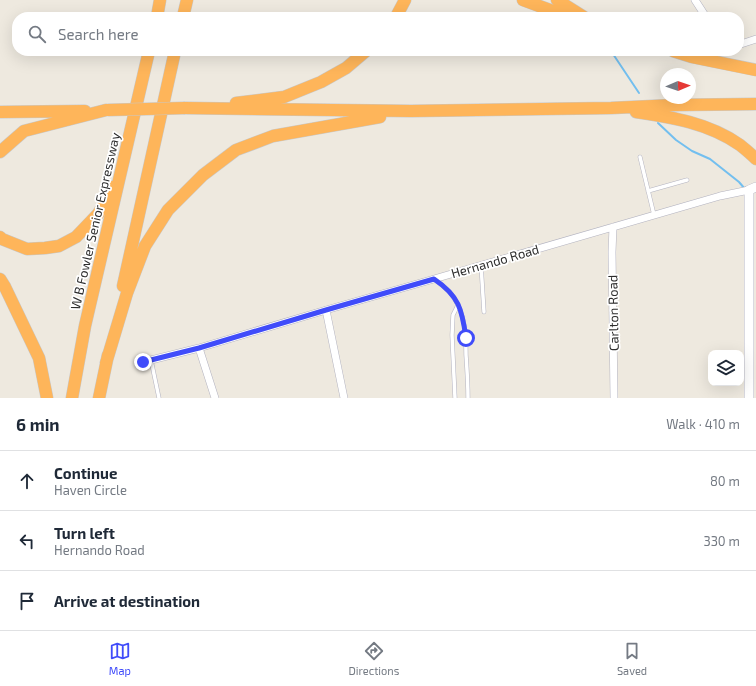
<!DOCTYPE html>
<meta charset="utf-8">
<style>
body{margin:0;font-family:"Exo 2",sans-serif;background:#f2f2f3;color:#1f2937}
.controls{position:absolute;right:12px;bottom:12px;display:grid;overflow:hidden;border-radius:8px;box-shadow:0 4px 16px #0002}
.controls button{width:36px;height:36px;display:grid;place-items:center;padding:0;border:0;border-bottom:1px solid #e0e1e3;background:#fff;color:#1f2937;font:20px sans-serif}
.compass{position:absolute;left:660px;top:68px;width:36px;height:36px;border-radius:50%;background:#fff;box-shadow:0 4px 16px #0002;rotate:88deg}
.stop{position:absolute;width:12px;height:12px;margin:-9px;border:3px solid #404cfa;border-radius:50%;background:#fff}
.stop.end{background:#404cfa;border-color:#fff;box-shadow:0 1px 4px #0008}
.list{margin:0;padding:0;list-style:none}
h2{display:flex;justify-content:space-between;align-items:center;height:52px;margin:0;padding:0 16px;font-size:17px}
h2 small{font-size:13px;font-weight:400;color:#747a83}
.list li{display:grid;grid-template-columns:26px 1fr auto;gap:12px;align-items:center;box-sizing:border-box;height:60px;padding:0 16px;border-top:1px solid #e0e1e3}
.list b{display:block;font-size:15px;white-space:nowrap}
.list p{margin:0;font-size:13px;white-space:nowrap;color:#747a83}
.list em{font-size:13px;font-style:normal;color:#747a83}
.icon{flex:none;width:22px;height:22px;fill:none;stroke:currentColor;stroke-width:2;stroke-linecap:round;stroke-linejoin:round}
.map{position:relative;flex:none;width:756px;height:398px;overflow:hidden}
.search{position:absolute;background:#fff;box-shadow:0 4px 16px #0002;left:12px;right:12px;top:12px;height:44px;display:flex;align-items:center;gap:10px;box-sizing:border-box;padding:0 14px;border-radius:16px;color:#747a83;font-size:15px}
.sheet{height:232px;background:#fff}
nav{display:flex;justify-content:space-around;align-items:center;box-sizing:border-box;height:56px;border-top:1px solid #e0e1e3;background:#fff;font-size:11px;color:#747a83}
nav a{display:grid;justify-items:center;gap:2px}
nav .on{color:#404cfa}
.map>svg:first-child{display:block}
.lines{fill:none;stroke-linecap:round;stroke-linejoin:round}
.stream{stroke:#73bfef;stroke-width:2}
.lane-casing{stroke:#b3b3c0;stroke-width:4.5}
.street-casing{stroke:#b3b3c0;stroke-width:8}
.secondary-casing{stroke:#b3b3c0;stroke-width:10}
.highway-casing{stroke:#c8c8c8;stroke-width:13}
.lane{stroke:#fff;stroke-width:3.5}
.street{stroke:#fff;stroke-width:7}
.secondary{stroke:#fff;stroke-width:9}
.highway{stroke:#feb55a;stroke-width:12}
.highway-bridge-casing{stroke:#c8c8c8;stroke-width:13;stroke-linecap:butt}
.highway-bridge{stroke:#feb55a;stroke-width:12}
.route{stroke:#404cfa;stroke-width:5}
.labels{text-anchor:middle;stroke-width:3.5;stroke-linejoin:round;paint-order:stroke}
.street-label{font-size:13px;fill:#2d2d2d;stroke:#fff}
</style>
<div class="map">
<svg width="756" height="398" viewBox="0 0 756 398">
<rect width="100%" height="100%" fill="#eee9df"/>
<g class="lines">
<!-- stream -->
<path class="stream" d="M 611,51 L 639,93
M 658,123 L 676,140 L 692,151 L 710,159 L 739,182 L 745,189"/>
<!-- lane casing -->
<g class="lane-casing">
<path id="lane" d="M 640,157 L 654,215
M 648,191 L 687,180
M 481,265 L 484,312
M 434,279 C 441,284 450,290 454,298 C 465,315 466,334 466,355 C 467,369 468,384 468,398
M 151,360 L 159,398
M 455,398 L 452,335 L 453,315 L 458,305"/>
</g>
<!-- street casing -->
<g class="street-casing">
<path id="street" d="M 695,0 L 706,17
M 739,44 L 741,44 L 756,39
M 613,227 L 612,252 L 614,398
M 326,310 L 344,398
M 199,348 L 215,398
M 143,362 L 199,348 L 326,310 L 434,279 L 720,196 L 749,190"/>
</g>
<!-- secondary casing -->
<g class="secondary-casing">
<path id="secondary" d="M 749,398 L 749,190 L 756,187"/>
</g>
<!-- highway casing -->
<g class="highway-casing">
<path id="highway" d="M 523,0 L 569,17
M 557,0 L 584,17
M 157,17 L 160,0
M 183,17 L 187,0
M 396,17 L 405,0
M 673,51 L 692,57 L 756,70
M 236,103 L 284,97 L 321,82 L 346,68 L 366,51
M 185,108 L 411,111 L 611,108 L 674,105 L 756,104
M 0,112 L 85,111
M 636,112 C 671,117 709,123 740,145 C 745,149 751,154 756,159
M 0,152 L 24,131 L 106,110
M 0,237 L 2,239 L 27,249 L 45,248 L 59,246 L 76,237 L 98,214 L 108,198 L 112,187
M 0,279 L 5,287 L 39,358 L 47,398
M 123,286 L 175,51
M 106,363 L 127,293 L 145,246 L 168,210 L 203,175 L 236,150 L 273,136 L 380,117
M 72,398 L 85,326 L 149,51
M 99,398 L 108,355"/>
</g>
<!-- lane -->
<use href="#lane" class="lane"/>
<!-- street -->
<use href="#street" class="street"/>
<!-- secondary -->
<use href="#secondary" class="secondary"/>
<!-- highway -->
<use href="#highway" class="highway"/>
<!-- highway-bridge casing -->
<g class="highway-bridge-casing">
<path id="highway-bridge" d="M 108,110 L 185,108"/>
</g>
<!-- highway-bridge -->
<use href="#highway-bridge" class="highway-bridge"/>
</g>
<g class="lines">
<!-- route -->
<path class="route" d="M 143,362 L 199,348 L 326,310 L 434,279 C 459,296 462,309 466,338"/>
</g>
<g class="labels">
<!-- street labels -->
<g class="street-label">
<text transform="translate(95 221) rotate(-77)" y="5">W B Fowler Senior Expressway</text>
<text transform="translate(495 261) rotate(-16)" y="5">Hernando Road</text>
<text transform="translate(613 313) rotate(-91)" y="5">Carlton Road</text>
</g>
</g>
</svg>
<div class="controls">
<button><svg class="icon" aria-label="layers" viewBox="0 0 24 24"><path d="M12 4l9 5-9 5-9-5zM3 14l9 5 9-5"/></svg></button>
</div>
<svg class="compass" viewBox="-18 -18 36 36"><path d="M0-13l5 13h-10z" fill="#e53935"/><path d="M0 13l5-13h-10z" fill="#747a83"/></svg>
<div class="stop" style="left:466px;top:338px"></div>
<div class="stop end" style="left:143px;top:362px"></div>
<div class="search"><svg class="icon" aria-label="search" viewBox="0 0 24 24"><circle cx="10" cy="10" r="6"/><path d="M15 15l6 6"/></svg>Search here</div>
</div>
<section class="sheet">
<h2>6 min<small>Walk · 410 m</small></h2>
<ul class="list">
<li><svg class="icon" aria-label="ahead" viewBox="0 0 24 24"><path d="M12 20V5M6 11l6-6 6 6"/></svg><div><b>Continue</b><p>Haven Circle</p></div><em>80 m</em></li>
<li><svg class="icon" aria-label="left" viewBox="0 0 24 24"><path d="M17 20v-9H6M10 6l-5 5 5 5"/></svg><div><b>Turn left</b><p>Hernando Road</p></div><em>330 m</em></li>
<li><svg class="icon" aria-label="arrive" viewBox="0 0 24 24"><path d="M6 21V4h12l-3 4 3 4H6"/></svg><div><b>Arrive at destination</b></div></li>
</ul>
</section>
<nav>
<a class="on"><svg class="icon" aria-label="map" viewBox="0 0 24 24"><path d="M3 6l6-2 6 2 6-2v14l-6 2-6-2-6 2zM9 4v14M15 6v14"/></svg>Map</a>
<a><svg class="icon" aria-label="directions" viewBox="0 0 24 24"><path d="M12 3l9 9-9 9-9-9zM9 14v-3h6M13 9l2 2-2 2"/></svg>Directions</a>
<a><svg class="icon" aria-label="saved" viewBox="0 0 24 24"><path d="M7 4h10v16l-5-4-5 4z"/></svg>Saved</a>
</nav>
